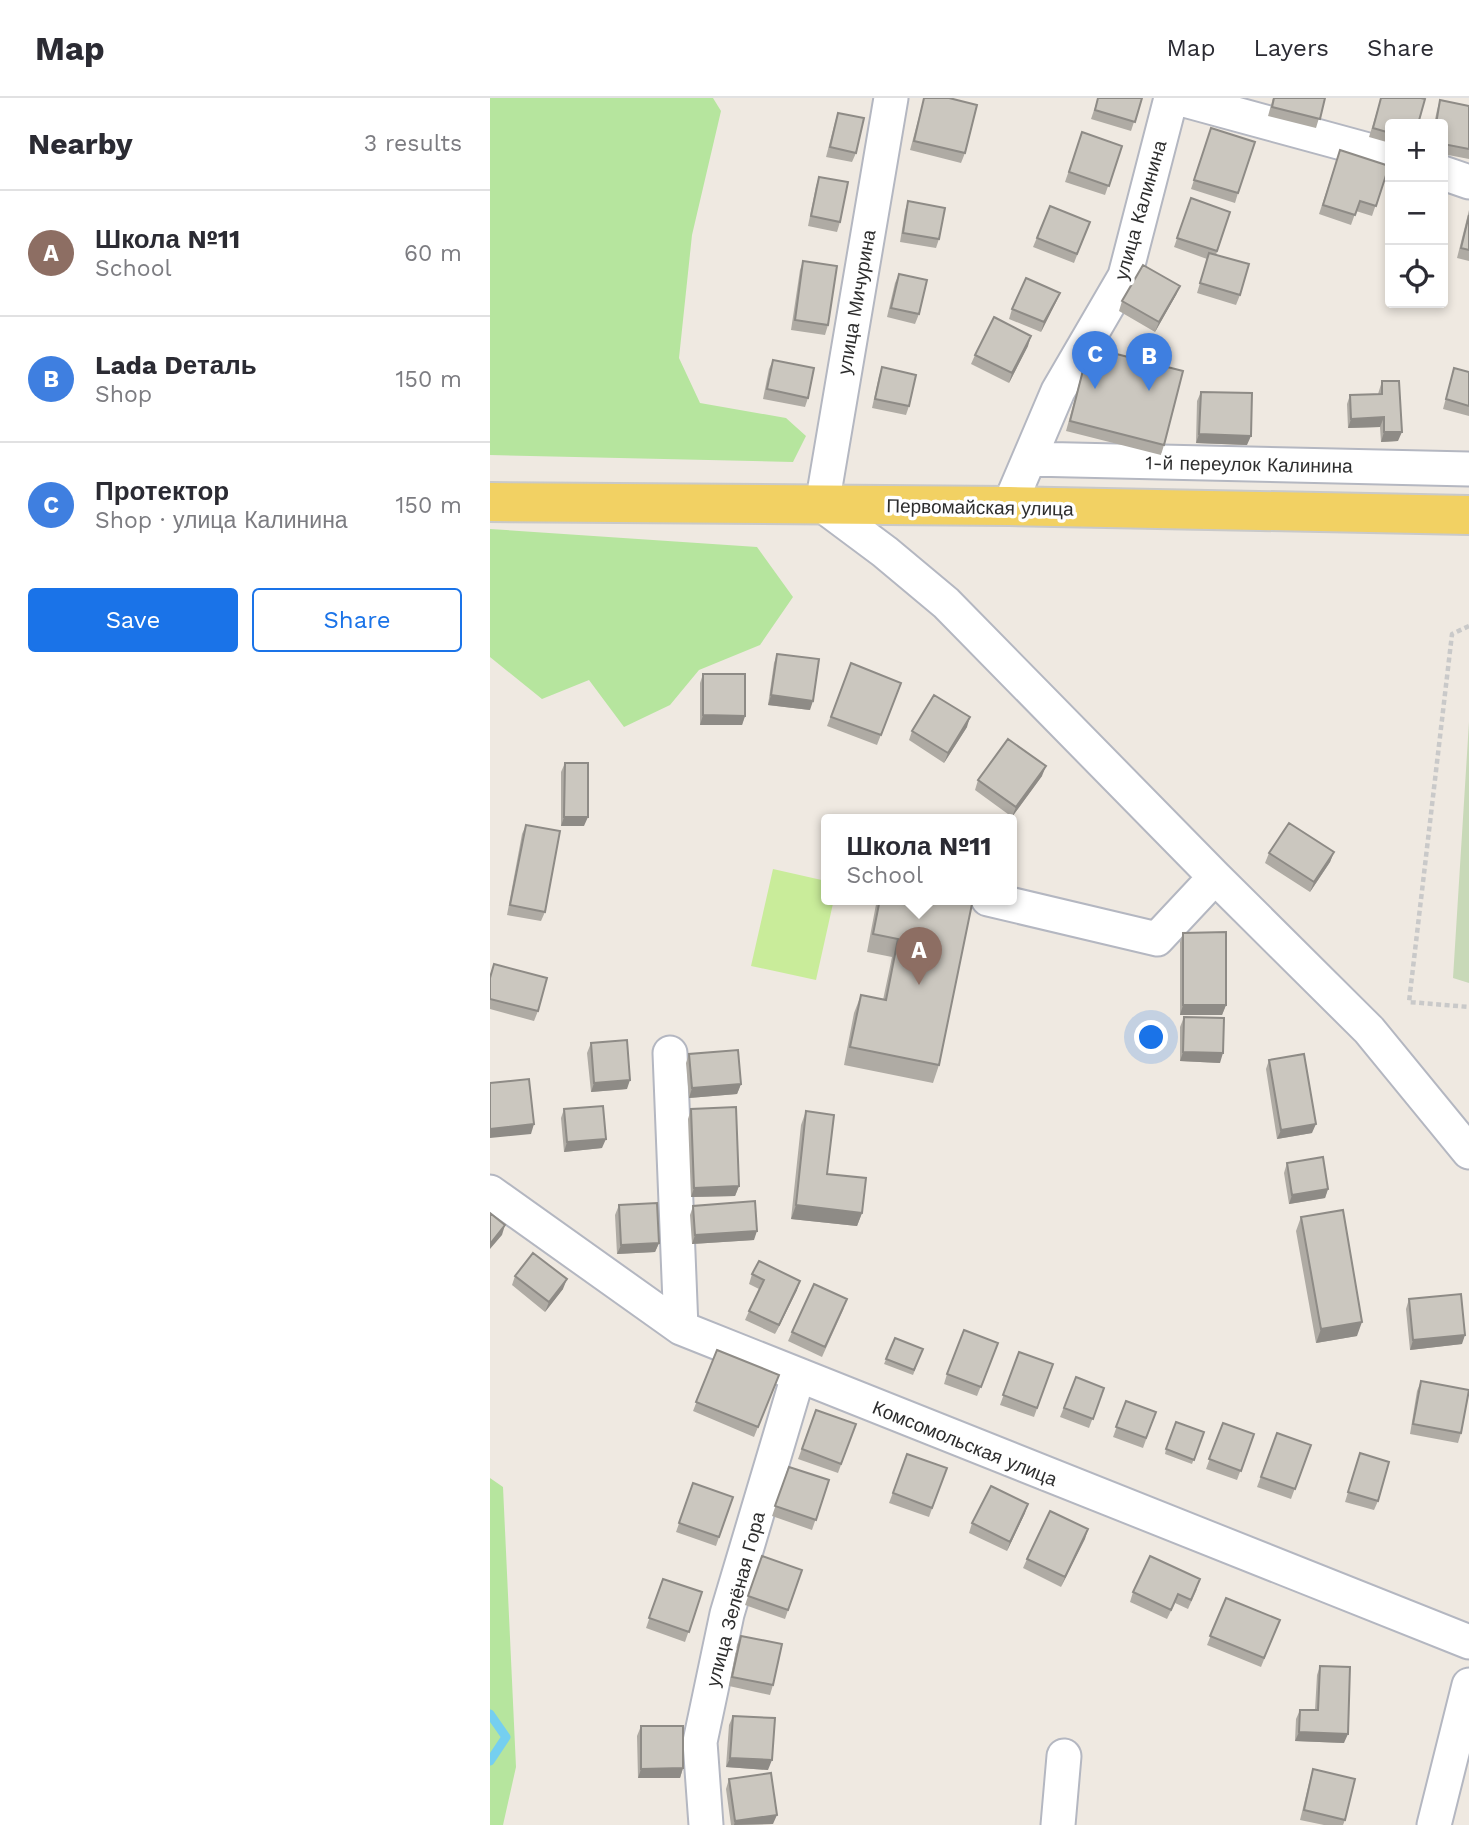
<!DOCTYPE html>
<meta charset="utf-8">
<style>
body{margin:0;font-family:"Work Sans",sans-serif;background:#f7f7f7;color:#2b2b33}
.controls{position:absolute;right:21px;top:21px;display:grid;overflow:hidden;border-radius:7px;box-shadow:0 4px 10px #0003}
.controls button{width:63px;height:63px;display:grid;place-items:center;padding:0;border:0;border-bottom:2px solid #e1e1e2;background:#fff;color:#2b2b33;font:35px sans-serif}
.you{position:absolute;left:662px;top:940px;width:24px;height:24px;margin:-18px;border:5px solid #fff;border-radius:50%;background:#1a73e8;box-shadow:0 0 0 10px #1a73e833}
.badge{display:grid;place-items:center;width:46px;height:46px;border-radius:50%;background:#1a73e8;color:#fff;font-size:23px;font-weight:700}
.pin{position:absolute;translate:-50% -58px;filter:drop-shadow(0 2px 4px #0008)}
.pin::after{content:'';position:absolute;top:37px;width:24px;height:21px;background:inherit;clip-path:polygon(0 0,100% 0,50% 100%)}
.popup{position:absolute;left:331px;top:716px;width:196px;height:91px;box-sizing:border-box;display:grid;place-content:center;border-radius:7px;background:#fff;filter:drop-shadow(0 2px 5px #0005);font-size:23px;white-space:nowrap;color:#7c7c81}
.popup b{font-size:26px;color:#2b2b33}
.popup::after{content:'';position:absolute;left:50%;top:100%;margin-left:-14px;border:14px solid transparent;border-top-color:#fff}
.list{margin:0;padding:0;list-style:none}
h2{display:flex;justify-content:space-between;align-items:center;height:91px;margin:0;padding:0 28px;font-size:30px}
h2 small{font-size:23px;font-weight:400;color:#7c7c81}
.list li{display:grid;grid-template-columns:46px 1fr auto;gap:21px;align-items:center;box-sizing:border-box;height:126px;padding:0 28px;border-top:2px solid #e1e1e2}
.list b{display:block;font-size:26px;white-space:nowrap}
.list p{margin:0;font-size:23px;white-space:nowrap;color:#7c7c81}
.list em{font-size:23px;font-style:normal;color:#7c7c81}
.actions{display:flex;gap:14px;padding:21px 28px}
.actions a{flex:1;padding:16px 0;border:2px solid #1a73e8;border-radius:7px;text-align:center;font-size:24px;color:#1a73e8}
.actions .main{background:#1a73e8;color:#fff}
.icon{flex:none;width:38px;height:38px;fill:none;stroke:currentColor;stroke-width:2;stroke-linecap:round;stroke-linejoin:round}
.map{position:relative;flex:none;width:979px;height:1727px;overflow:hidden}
header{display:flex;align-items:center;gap:42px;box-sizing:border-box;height:98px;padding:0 35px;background:#fff;border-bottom:2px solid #e1e1e2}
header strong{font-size:33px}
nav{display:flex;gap:38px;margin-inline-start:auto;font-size:24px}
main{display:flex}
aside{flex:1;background:#fff}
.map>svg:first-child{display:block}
.green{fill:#b6e59e}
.cemetery{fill:#c8d9b8}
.pitch{fill:#c9ec9a}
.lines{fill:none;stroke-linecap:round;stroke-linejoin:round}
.stream{stroke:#75cff0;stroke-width:9}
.minor-casing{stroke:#b4b7c1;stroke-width:37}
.major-casing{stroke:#c9c9c9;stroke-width:42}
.path{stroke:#c9c9c9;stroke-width:4.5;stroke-dasharray:5 3.5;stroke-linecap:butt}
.minor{stroke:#fff;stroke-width:33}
.major{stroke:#f2d163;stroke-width:38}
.wall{fill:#afaba4}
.shaded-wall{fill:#8e8b86}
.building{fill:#cbc7bf;stroke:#8e8b86;stroke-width:2}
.labels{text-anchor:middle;stroke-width:7;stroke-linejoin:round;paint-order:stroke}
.street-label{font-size:19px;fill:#2e2e2e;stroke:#fff}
</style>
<header>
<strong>Map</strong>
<nav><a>Map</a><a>Layers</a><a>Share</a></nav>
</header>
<main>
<aside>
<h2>Nearby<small>3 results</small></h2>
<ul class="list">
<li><span class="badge" style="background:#8d6e63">A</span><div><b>Школа №11</b><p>School</p></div><em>60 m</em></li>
<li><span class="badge" style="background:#3f7fe0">B</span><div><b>Lada Dеталь</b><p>Shop</p></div><em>150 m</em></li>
<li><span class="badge" style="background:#3f7fe0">C</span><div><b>Протектор</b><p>Shop · улица Калинина</p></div><em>150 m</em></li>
</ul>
<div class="actions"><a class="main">Save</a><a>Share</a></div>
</aside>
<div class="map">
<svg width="979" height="1727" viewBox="0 0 979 1727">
<rect width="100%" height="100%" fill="#efe9e1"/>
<!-- green -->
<path class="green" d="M 0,0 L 223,0 L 231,13 L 202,137 L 189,260 L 210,305 L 296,320 L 316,338 L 303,364 L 0,357 Z
M 0,431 L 267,449 L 303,499 L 270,547 L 209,572 L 180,607 L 134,629 L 99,582 L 52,601 L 0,559 Z
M 0,1380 L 13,1389 L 26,1669 L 13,1727 L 0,1727 Z"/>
<!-- cemetery -->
<path class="cemetery" d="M 979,624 L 979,885 L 963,880 Z"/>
<!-- pitch -->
<path class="pitch" d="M 283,771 L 336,783 L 336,801 L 344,801 L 326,882 L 261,868 Z"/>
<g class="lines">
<!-- stream -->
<path class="stream" d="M 0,1616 L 16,1639 L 0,1663"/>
<!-- minor casing -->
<g class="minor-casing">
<path id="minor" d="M 401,0 L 332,407 L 395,454 L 456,505 L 725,779 L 879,932 L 979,1054
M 687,0 L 900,58
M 953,75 L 979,84
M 539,361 L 979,371
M 519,408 L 568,293 L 635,178 L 681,0
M 498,801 L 667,841 L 725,779
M 180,955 L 191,1230
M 0,1094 L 191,1230 L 979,1544
M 216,1727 L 210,1644 L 237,1516 L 308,1278
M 568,1727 L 574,1658
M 944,1727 L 979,1587"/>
</g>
<!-- major casing -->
<g class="major-casing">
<path id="major" d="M 0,404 L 519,408 L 979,417"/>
</g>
<!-- path -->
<path class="path" d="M 979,528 L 962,536 L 919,904 L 979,909"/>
<!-- minor -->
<use href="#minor" class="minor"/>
<!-- major -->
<use href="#major" class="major"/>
</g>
<!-- wall -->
<path class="wall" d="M 434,0 L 459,0 L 475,55 L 471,65 L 420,52 Z
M 608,0 L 652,0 L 641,33 L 601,21 Z
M 783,0 L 835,0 L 826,30 L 778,18 Z
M 891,0 L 931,0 L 900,26 L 900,45 L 879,39 Z
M 950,2 L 979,8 L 979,61 L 953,56 L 953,26 L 944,26 L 947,12 Z
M 348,15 L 366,55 L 362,64 L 336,59 L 345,24 Z
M 592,34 L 632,48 L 615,97 L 575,84 Z
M 718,39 L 748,95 L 745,105 L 701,91 Z
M 850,52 L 899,68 L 882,118 L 866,113 L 861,127 L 829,116 Z
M 329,79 L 350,124 L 347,134 L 318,128 L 326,88 Z
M 701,100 L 740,114 L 726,157 L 750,197 L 746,207 L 707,195 L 717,161 L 684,149 Z
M 418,103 L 449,141 L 446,150 L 410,144 L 415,113 Z
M 560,108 L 600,124 L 584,165 L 543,149 Z
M 979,112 L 979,163 L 967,160 Z
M 313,163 L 338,227 L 335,237 L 301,232 L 310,172 Z
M 409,176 L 429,216 L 425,226 L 397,219 L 405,185 Z
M 690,188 L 686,197 L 665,234 L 629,213 L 632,203 Z
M 570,195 L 566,204 L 551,234 L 519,221 L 522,211 Z
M 538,248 L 519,285 L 481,266 L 485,257 Z
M 599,249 L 674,347 L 671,357 L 576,333 Z
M 283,262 L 318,300 L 315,309 L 273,301 L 279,271 Z
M 392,269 L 419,308 L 416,317 L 382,310 L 389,278 Z
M 964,270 L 979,274 L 979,318 L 953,311 Z
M 892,283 L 908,343 L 891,344 L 890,329 L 858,330 L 857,306 L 860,297 L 888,296 Z
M 711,294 L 757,347 L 706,345 L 707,303 Z
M 287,556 L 320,612 L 278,607 L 284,565 Z
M 361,565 L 411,585 L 387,647 L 337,628 Z
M 213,576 L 255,618 L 252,627 L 210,627 L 210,585 Z
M 477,629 L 454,665 L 419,642 L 422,633 Z
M 75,665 L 94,728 L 71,728 L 71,674 Z
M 552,678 L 522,719 L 485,692 L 488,682 Z
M 36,727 L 55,814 L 51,823 L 17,817 L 32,736 Z
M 844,754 L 840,764 L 820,794 L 775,765 L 779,755 Z
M 387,801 L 483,801 L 449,967 L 443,985 L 354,967 L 364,915 L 371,897 L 393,902 L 402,859 L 377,854 Z
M 693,835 L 736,907 L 732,917 L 690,917 L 690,844 Z
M 4,866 L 48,913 L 44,923 L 0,911 L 0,877 Z
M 694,919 L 730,965 L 690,963 L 690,929 Z
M 101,945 L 137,991 L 101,994 L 97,955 Z
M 199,956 L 251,986 L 247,996 L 199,1000 L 196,965 Z
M 779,962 L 822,1035 L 787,1041 L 776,971 Z
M 74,1011 L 112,1050 L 74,1054 L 71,1020 Z
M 201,1011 L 249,1088 L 245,1098 L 201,1099 L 198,1021 Z
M 316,1013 L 337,1076 L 372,1115 L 367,1128 L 301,1121 L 311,1027 Z
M 797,1065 L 838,1091 L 835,1100 L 799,1106 L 794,1075 Z
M 129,1107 L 169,1145 L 165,1154 L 127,1156 L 125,1117 Z
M 203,1108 L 264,1142 L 202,1146 L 200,1117 Z
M 811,1119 L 867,1238 L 826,1245 L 806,1133 Z
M 262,1176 L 307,1192 L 285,1236 L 255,1222 L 269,1191 L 259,1186 Z
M 25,1178 L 73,1191 L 55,1214 L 22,1187 Z
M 919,1201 L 972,1246 L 920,1252 L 916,1211 Z
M 354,1210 L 332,1259 L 298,1243 L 302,1234 Z
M 405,1240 L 433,1251 L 423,1277 L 394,1266 Z
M 508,1245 L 487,1298 L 454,1286 L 457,1276 Z
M 227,1252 L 289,1277 L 264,1339 L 203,1313 Z
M 529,1254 L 563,1266 L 544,1319 L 510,1307 Z
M 586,1279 L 614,1290 L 599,1330 L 570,1319 Z
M 931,1283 L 971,1335 L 968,1345 L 920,1336 L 927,1293 Z
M 636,1303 L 666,1314 L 653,1350 L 623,1339 Z
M 326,1312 L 366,1326 L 348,1375 L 308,1361 Z
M 733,1325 L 764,1336 L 747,1382 L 716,1371 Z
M 714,1334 L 702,1366 L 675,1356 L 676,1351 Z
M 787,1335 L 821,1347 L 801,1401 L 767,1389 Z
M 870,1355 L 888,1403 L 884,1412 L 855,1404 Z
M 417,1356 L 457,1370 L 439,1419 L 399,1405 Z
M 299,1369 L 339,1382 L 322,1432 L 282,1418 Z
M 203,1385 L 243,1399 L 226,1448 L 186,1434 Z
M 535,1415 L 517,1453 L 479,1435 L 482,1425 Z
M 598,1431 L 571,1489 L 533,1470 L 537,1461 Z
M 272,1458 L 312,1472 L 295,1521 L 255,1507 Z
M 173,1481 L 212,1494 L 195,1544 L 156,1530 Z
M 707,1491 L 698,1511 L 685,1505 L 677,1521 L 640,1504 L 643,1494 Z
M 736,1500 L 790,1522 L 771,1569 L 717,1547 Z
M 251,1538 L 283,1587 L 280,1597 L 239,1588 L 247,1547 Z
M 830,1568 L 854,1645 L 805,1643 L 806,1621 L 810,1612 L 825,1612 L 827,1577 Z
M 243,1618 L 278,1672 L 236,1669 L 239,1627 Z
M 151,1628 L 193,1670 L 190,1680 L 148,1680 L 147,1638 Z
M 823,1671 L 855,1722 L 853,1727 L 834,1727 L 810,1722 L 820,1681 Z
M 239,1681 L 283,1726 L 241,1727 L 236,1691 Z"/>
<!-- shaded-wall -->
<path class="shaded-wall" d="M 690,188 L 686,197 L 665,234 L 669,224 Z
M 570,195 L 566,204 L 551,234 L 554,224 Z
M 541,238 L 538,248 L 519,285 L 522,275 Z
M 894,319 L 890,329 L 858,330 L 861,321 Z
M 894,334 L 912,334 L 908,343 L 891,344 Z
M 709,336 L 761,338 L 757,347 L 706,345 Z
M 281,597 L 323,603 L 320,612 L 278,607 Z
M 213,617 L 255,618 L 252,627 L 210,627 Z
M 480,619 L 477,629 L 454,665 L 458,655 Z
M 556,668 L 552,678 L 522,719 L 526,709 Z
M 74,719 L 98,719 L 94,728 L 71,728 Z
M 844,754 L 840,764 L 820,794 L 824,784 Z
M 693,907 L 736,907 L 732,917 L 690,917 Z
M 693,954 L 733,955 L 730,965 L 690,963 Z
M 140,982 L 137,991 L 101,994 L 104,985 Z
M 251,986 L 247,996 L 199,1000 L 202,990 Z
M 44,1026 L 41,1036 L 0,1040 L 0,1031 Z
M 826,1026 L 822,1035 L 787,1041 L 791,1032 Z
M 116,1041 L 112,1050 L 74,1054 L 77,1044 Z
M 249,1088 L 245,1098 L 201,1099 L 204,1090 Z
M 838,1091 L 835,1100 L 799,1106 L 802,1097 Z
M 306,1107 L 372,1115 L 367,1128 L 301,1121 Z
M 15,1127 L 12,1137 L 0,1151 L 0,1146 Z
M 267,1133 L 264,1142 L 202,1146 L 205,1137 Z
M 169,1145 L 165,1154 L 127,1156 L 131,1147 Z
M 77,1181 L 73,1191 L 55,1214 L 59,1204 Z
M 310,1183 L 307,1192 L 285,1236 L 289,1227 Z
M 872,1224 L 867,1238 L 826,1245 L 831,1231 Z
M 975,1237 L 972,1246 L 920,1252 L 923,1242 Z
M 538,1406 L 535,1415 L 517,1453 L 520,1444 Z
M 598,1431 L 595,1441 L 571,1489 L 575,1479 Z
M 809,1634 L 858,1636 L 854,1645 L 805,1643 Z
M 240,1660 L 282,1662 L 278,1672 L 236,1669 Z
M 193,1670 L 190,1680 L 148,1680 L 151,1671 Z
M 287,1717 L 283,1726 L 244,1727 L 245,1723 Z"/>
<!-- building -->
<path class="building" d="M 434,0 L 459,0 L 487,7 L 475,55 L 424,43 Z
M 608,0 L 652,0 L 645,24 L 605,12 Z
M 784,0 L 835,0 L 830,21 L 782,9 Z
M 891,0 L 931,0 L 935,1 L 928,26 L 900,26 L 900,35 L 883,30 Z
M 950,2 L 979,8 L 979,51 L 953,46 L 953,26 L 946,26 Z
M 348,15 L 374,20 L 366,55 L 340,49 Z
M 721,30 L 765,44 L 748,95 L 704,82 Z
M 592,34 L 632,48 L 619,88 L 579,74 Z
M 850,52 L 899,68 L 886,108 L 870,103 L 865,117 L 833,107 Z
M 329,79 L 358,84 L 350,124 L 321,118 Z
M 701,100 L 740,114 L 727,153 L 687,140 Z
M 418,103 L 455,110 L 449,141 L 413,135 Z
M 560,108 L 600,124 L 587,156 L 547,140 Z
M 979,117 L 979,152 L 971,150 Z
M 719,155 L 759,166 L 750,197 L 710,185 Z
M 313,163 L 347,168 L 338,227 L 305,222 Z
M 653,167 L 690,188 L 669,224 L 632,203 Z
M 409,176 L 437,182 L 429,216 L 401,210 Z
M 536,180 L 570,195 L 554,224 L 522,211 Z
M 504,219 L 541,238 L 522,275 L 485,257 Z
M 599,249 L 693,273 L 674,347 L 580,323 Z
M 283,262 L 324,270 L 318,300 L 277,291 Z
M 392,269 L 426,277 L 419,308 L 385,301 Z
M 964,270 L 979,274 L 979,308 L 956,301 Z
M 892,283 L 909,283 L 912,334 L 894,334 L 894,319 L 861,321 L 860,297 L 892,296 Z
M 711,294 L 762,295 L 761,338 L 709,336 Z
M 287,556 L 329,561 L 323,603 L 281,597 Z
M 361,565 L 411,585 L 391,637 L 341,619 Z
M 213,576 L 255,576 L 255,618 L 213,617 Z
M 444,597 L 480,619 L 458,655 L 422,633 Z
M 518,641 L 556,668 L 526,709 L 488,682 Z
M 75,665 L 98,665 L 98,719 L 74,719 Z
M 799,725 L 844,754 L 824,784 L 779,755 Z
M 36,727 L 70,733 L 55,814 L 20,807 Z
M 390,801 L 483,801 L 449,967 L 360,949 L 371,897 L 396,902 L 408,841 L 383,836 Z
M 736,834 L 736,907 L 693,907 L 693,835 Z
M 4,866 L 57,880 L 48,913 L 0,901 L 0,880 Z
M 694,919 L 734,920 L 733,955 L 693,954 Z
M 137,942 L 140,982 L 104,985 L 101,945 Z
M 248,952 L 251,986 L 202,990 L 199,956 Z
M 814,956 L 826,1026 L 791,1032 L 779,962 Z
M 39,981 L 44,1026 L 0,1031 L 0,985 Z
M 113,1008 L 116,1041 L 77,1044 L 74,1011 Z
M 246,1009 L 249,1088 L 204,1090 L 201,1011 Z
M 316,1013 L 344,1017 L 337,1076 L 376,1080 L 372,1115 L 306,1107 Z
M 833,1059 L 838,1091 L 802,1097 L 797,1065 Z
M 265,1103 L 267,1133 L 205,1137 L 203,1108 Z
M 167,1105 L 169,1145 L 131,1147 L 129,1107 Z
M 853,1112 L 872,1224 L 831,1231 L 811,1119 Z
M 0,1115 L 15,1127 L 0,1146 Z
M 43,1155 L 77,1181 L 59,1204 L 25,1178 Z
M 269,1163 L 310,1183 L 289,1227 L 259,1213 L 274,1182 L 262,1176 Z
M 324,1186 L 357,1201 L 335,1249 L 302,1234 Z
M 971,1196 L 975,1237 L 923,1242 L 919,1201 Z
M 474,1232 L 508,1245 L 491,1289 L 457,1276 Z
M 405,1240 L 433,1251 L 424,1272 L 396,1261 Z
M 227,1252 L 289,1277 L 268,1329 L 206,1304 Z
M 529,1254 L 563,1266 L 547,1310 L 513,1297 Z
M 586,1279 L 614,1290 L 603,1321 L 574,1310 Z
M 931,1283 L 979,1292 L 971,1335 L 923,1326 Z
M 636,1303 L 666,1314 L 656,1340 L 626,1329 Z
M 326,1312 L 366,1326 L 351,1366 L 312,1351 Z
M 686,1324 L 714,1334 L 704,1362 L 676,1351 Z
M 733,1325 L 764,1336 L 751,1373 L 719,1361 Z
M 787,1335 L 821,1347 L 805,1391 L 771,1379 Z
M 870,1355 L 899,1364 L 888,1403 L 858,1394 Z
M 417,1356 L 457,1370 L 442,1410 L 403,1395 Z
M 299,1369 L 339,1382 L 326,1422 L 285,1408 Z
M 203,1385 L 243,1399 L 229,1439 L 189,1425 Z
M 501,1388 L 538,1406 L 520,1444 L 482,1425 Z
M 560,1413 L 598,1431 L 575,1479 L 537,1461 Z
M 272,1458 L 312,1472 L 298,1512 L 258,1498 Z
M 660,1458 L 710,1481 L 701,1502 L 688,1496 L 681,1512 L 643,1494 Z
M 173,1481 L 212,1494 L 199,1534 L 159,1520 Z
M 736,1500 L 790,1522 L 774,1560 L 720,1538 Z
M 251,1538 L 292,1546 L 283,1587 L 242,1579 Z
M 830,1568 L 860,1569 L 858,1636 L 809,1634 L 810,1612 L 828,1612 Z
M 243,1618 L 285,1620 L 282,1662 L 240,1660 Z
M 151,1628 L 193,1628 L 193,1670 L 151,1671 Z
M 823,1671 L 865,1681 L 855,1722 L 814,1712 Z
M 281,1675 L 287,1717 L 245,1723 L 239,1681 Z"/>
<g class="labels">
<!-- street labels -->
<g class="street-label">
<text transform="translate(650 112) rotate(-74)" y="7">улица Калинина</text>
<text transform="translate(366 204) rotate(-80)" y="7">улица Мичурина</text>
<text transform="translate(759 366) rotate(1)" y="7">1-й переулок Калинина</text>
<text transform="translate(490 409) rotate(1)" y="7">Первомайская улица</text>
<text transform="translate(475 1345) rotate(22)" y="7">Комсомольская улица</text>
<text transform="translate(245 1501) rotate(-75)" y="7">улица Зелёная Гора</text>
</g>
</g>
</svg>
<div class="controls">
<button>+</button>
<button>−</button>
<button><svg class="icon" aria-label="locate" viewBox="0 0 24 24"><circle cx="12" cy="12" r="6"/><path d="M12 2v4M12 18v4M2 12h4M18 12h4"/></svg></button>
</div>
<div class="you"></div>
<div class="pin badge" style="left:429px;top:887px;background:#8d6e63">A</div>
<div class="popup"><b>Школа №11</b>School</div>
<div class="pin badge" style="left:659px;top:293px;background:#3f7fe0">B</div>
<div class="pin badge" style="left:605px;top:291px;background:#3f7fe0">C</div>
</div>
</main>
